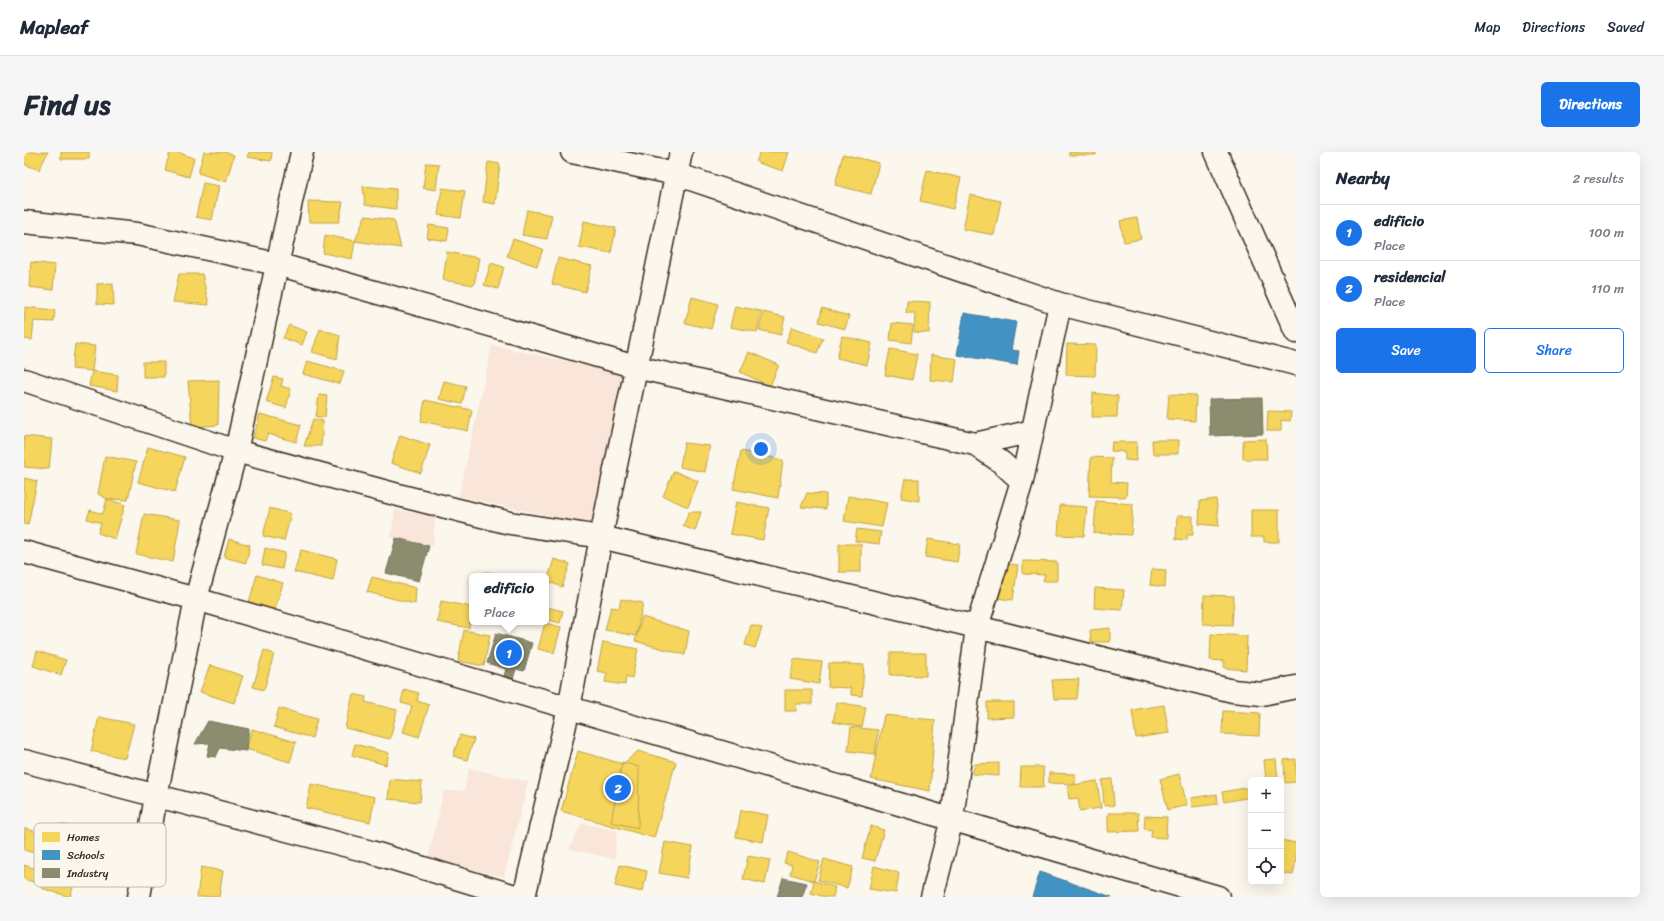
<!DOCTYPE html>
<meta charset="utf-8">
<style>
body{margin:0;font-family:Sriracha,sans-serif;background:#f6f6f7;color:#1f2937}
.controls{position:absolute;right:12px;bottom:12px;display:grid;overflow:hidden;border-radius:6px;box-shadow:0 4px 16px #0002}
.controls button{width:36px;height:36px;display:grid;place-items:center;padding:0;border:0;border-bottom:1px solid #e0e1e3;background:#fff;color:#1f2937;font:20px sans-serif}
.you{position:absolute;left:737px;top:297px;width:14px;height:14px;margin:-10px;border:3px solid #fff;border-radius:50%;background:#1a73e8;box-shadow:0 0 0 6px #1a73e833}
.badge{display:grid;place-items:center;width:26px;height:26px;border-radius:50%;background:#1a73e8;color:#fff;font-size:13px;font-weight:700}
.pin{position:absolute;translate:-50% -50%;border:2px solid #fff;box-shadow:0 1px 4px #0006}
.popup{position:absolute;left:445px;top:421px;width:80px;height:52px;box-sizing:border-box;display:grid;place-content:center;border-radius:6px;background:#fff;filter:drop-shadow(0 1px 3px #0005);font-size:13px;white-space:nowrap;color:#747a83}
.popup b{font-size:15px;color:#1f2937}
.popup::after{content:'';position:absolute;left:50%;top:100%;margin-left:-8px;border:8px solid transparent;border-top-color:#fff}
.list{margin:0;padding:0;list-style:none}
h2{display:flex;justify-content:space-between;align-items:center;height:52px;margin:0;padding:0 16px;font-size:17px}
h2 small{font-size:13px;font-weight:400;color:#747a83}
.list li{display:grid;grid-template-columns:26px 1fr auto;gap:12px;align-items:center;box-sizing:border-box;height:56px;padding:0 16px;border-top:1px solid #e0e1e3}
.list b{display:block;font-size:15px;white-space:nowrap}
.list p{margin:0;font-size:13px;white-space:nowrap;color:#747a83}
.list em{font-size:13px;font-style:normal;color:#747a83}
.actions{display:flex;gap:8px;padding:12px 16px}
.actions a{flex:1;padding:9px 0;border:1px solid #1a73e8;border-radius:6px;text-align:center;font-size:14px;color:#1a73e8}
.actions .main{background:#1a73e8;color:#fff}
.icon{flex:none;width:22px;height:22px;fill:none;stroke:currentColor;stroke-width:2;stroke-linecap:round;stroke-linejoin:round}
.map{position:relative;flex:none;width:1272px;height:745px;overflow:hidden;border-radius:6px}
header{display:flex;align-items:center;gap:24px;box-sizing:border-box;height:56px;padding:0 20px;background:#fff;border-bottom:1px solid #e0e1e3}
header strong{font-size:19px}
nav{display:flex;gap:22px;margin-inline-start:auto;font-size:14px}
.intro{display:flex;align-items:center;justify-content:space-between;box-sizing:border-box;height:96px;padding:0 24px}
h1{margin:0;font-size:28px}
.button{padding:10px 18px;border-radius:6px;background:#1a73e8;color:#fff;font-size:14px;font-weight:700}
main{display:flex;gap:24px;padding:0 24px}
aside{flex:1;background:#fff;border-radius:6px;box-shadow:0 4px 16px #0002}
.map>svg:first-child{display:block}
.built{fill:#f9e5d9}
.homes{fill:#f6d55c;stroke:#bea249}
.schools{fill:#4393c3;stroke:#417492}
.industry{fill:#8c8c6e;stroke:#746f56}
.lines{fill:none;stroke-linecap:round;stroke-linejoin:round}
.minor-casing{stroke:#3b2a1e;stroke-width:25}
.minor{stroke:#fbf7ec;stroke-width:22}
.key{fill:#fbf7ec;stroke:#c1baae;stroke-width:1}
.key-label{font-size:11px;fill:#3b2a1e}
</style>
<header>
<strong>Mapleaf</strong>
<nav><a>Map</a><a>Directions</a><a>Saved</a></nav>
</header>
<div class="intro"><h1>Find us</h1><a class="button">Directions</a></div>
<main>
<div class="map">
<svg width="1272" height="745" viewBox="0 0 1272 745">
<rect width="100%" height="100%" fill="#fbf7ec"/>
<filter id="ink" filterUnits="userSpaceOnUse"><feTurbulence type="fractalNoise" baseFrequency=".025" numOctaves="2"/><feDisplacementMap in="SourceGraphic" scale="8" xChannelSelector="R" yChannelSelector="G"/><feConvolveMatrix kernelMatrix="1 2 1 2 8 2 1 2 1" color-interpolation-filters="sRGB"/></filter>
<g filter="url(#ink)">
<!-- built -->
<path class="built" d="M 468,193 L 600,222 L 566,373 L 435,344 Z
M 371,358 L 411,364 L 409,394 L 367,385 Z
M 445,616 L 504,630 L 480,725 L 404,706 L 420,639 L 440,639 Z
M 558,671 L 593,679 L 591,707 L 545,697 Z"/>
<!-- homes -->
<path class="homes" d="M 0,0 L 24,0 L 15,18 L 0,12 Z
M 37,0 L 65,0 L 65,7 L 37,7 Z
M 146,0 L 153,0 L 170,6 L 165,25 L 141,18 Z
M 180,0 L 201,0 L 210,3 L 202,30 L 174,21 Z
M 225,0 L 248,0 L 247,9 L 223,5 Z
M 736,0 L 765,0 L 759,19 L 732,10 Z
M 1045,0 L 1072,0 L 1072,3 L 1045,3 Z
M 819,2 L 855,11 L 847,42 L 811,33 Z
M 464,10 L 476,12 L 471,52 L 459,50 Z
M 402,11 L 415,12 L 412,38 L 399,36 Z
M 903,18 L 937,26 L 929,57 L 896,49 Z
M 179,31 L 195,34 L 188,68 L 172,65 Z
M 339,34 L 372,37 L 372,57 L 341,53 Z
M 418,36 L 441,39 L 437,66 L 414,63 Z
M 946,43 L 977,49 L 970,83 L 939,77 Z
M 284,49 L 319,50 L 315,70 L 285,70 Z
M 503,58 L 528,63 L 523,87 L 498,83 Z
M 341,64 L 370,68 L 377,96 L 331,89 Z
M 1113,66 L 1117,87 L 1100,90 L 1096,69 Z
M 560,69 L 592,76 L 587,101 L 555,95 Z
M 405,73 L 425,76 L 423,89 L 403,86 Z
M 301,83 L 331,89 L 328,107 L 299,101 Z
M 489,87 L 519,97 L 513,114 L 483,104 Z
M 423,100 L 455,106 L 450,133 L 419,128 Z
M 534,106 L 568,114 L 561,140 L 528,132 Z
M 7,110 L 31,113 L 29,138 L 5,135 Z
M 467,111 L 480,115 L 474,137 L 460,133 Z
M 155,122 L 178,122 L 185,153 L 149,150 Z
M 89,131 L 90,153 L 73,152 L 73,132 Z
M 668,145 L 694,152 L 687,177 L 661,171 Z
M 883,149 L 906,150 L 905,181 L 890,180 L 891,161 L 882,161 Z
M 711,154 L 737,159 L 733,180 L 706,175 Z
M 1,155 L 31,158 L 30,170 L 10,169 L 8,188 L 0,187 Z
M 798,156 L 825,164 L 821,177 L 795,170 Z
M 739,160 L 761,165 L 757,183 L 735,178 Z
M 868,171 L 889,173 L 887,191 L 866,188 Z
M 265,173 L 283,180 L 278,193 L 259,186 Z
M 768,175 L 799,186 L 793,201 L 762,190 Z
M 296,177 L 316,183 L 313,207 L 288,200 Z
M 818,184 L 848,191 L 843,213 L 813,206 Z
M 51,192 L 71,194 L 68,219 L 48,217 Z
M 1043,192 L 1072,193 L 1071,224 L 1042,223 Z
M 866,197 L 893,202 L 888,228 L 861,223 Z
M 725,200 L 755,213 L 746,234 L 716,220 Z
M 907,203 L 933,207 L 930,230 L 906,228 Z
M 283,209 L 320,219 L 316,232 L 279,222 Z
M 119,210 L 140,210 L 140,225 L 119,225 Z
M 68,219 L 94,223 L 93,239 L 65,234 Z
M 250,225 L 259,227 L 257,234 L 267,237 L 262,256 L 242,250 Z
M 195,228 L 194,273 L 168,275 L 164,229 Z
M 420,229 L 442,234 L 438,252 L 415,247 Z
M 1069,241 L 1094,244 L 1093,265 L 1068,265 Z
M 1145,242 L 1172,243 L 1171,269 L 1143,267 Z
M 295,243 L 303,244 L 301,265 L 292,265 Z
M 401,248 L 448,258 L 444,279 L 397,269 Z
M 1244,259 L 1267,260 L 1266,269 L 1257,268 L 1257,279 L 1243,279 Z
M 236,262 L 277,273 L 272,290 L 244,282 L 241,289 L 229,286 Z
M 289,267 L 299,269 L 297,294 L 280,294 Z
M 376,283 L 406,293 L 397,321 L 367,311 Z
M 0,284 L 28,287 L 25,317 L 0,315 Z
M 1242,287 L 1243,307 L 1219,307 L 1219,288 Z
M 1128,288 L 1154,288 L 1154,302 L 1129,302 Z
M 1088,290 L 1113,290 L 1112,309 L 1101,308 L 1101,300 L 1087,299 Z
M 660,291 L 686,294 L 681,320 L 656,315 Z
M 124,295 L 161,305 L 151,340 L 114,330 Z
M 717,299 L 759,308 L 754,346 L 709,337 Z
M 81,304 L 112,310 L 104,348 L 83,347 L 74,342 Z
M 1067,305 L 1088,306 L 1087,330 L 1103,331 L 1102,345 L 1065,344 Z
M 650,319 L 674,329 L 664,355 L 639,344 Z
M 0,326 L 13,329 L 4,373 L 0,372 Z
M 881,327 L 895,327 L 895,349 L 877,346 Z
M 783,341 L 802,342 L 802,357 L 777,355 Z
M 824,344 L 863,351 L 858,375 L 820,369 Z
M 83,347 L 101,353 L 91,387 L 74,381 L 77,371 L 63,367 L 66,358 L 79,362 Z
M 1192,347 L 1195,374 L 1175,372 L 1176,349 Z
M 1072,349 L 1109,352 L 1107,383 L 1070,381 Z
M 712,350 L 745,356 L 739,388 L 706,382 Z
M 1036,353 L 1063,355 L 1060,384 L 1034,383 Z
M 246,356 L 267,362 L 260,389 L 239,384 Z
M 1227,358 L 1255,358 L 1255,390 L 1240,390 L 1240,385 L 1227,385 Z
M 665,360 L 677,360 L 671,379 L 659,374 Z
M 120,362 L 156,368 L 149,410 L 112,402 Z
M 1153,364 L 1169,364 L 1169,383 L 1163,383 L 1163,388 L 1152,387 Z
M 833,377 L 857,380 L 855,392 L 831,389 Z
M 205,387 L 226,393 L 222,411 L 200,405 Z
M 904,387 L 936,392 L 933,410 L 901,405 Z
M 815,392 L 837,392 L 837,420 L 815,420 Z
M 241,396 L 261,401 L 258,417 L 238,413 Z
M 277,398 L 313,407 L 309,429 L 270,420 Z
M 530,407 L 546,412 L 538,435 L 523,429 Z
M 999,409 L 1033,410 L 1033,429 L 1019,429 L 1021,423 L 999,422 Z
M 976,411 L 994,413 L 989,448 L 971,446 Z
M 1128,417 L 1142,418 L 1141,435 L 1126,433 Z
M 462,420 L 474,422 L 473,424 L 461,424 Z
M 233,423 L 259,431 L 251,458 L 225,450 Z
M 348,425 L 392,436 L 391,452 L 343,440 Z
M 1071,436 L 1100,438 L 1098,458 L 1070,456 Z
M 1180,443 L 1210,444 L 1208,473 L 1179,472 Z
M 597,447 L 619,451 L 612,484 L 581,478 L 587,455 L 595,456 Z
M 417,449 L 448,455 L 445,476 L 413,470 Z
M 522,455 L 539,459 L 536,471 L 522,467 Z
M 618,465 L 665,479 L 661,503 L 611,489 Z
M 521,471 L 537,475 L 530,501 L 514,497 Z
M 727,473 L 738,476 L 731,496 L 721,493 Z
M 1086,476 L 1086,490 L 1067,490 L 1066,478 Z
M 440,478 L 466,483 L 460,514 L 434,509 Z
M 1187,482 L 1223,484 L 1222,518 L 1200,516 L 1200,509 L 1186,508 Z
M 579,490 L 614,497 L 608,526 L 602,524 L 601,533 L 581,530 L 583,521 L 573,519 Z
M 240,498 L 250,502 L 240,538 L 229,535 Z
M 13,499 L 42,508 L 37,523 L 9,514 Z
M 866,501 L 902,501 L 902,524 L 866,523 Z
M 770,507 L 798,510 L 795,532 L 766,527 Z
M 805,511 L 840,513 L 838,544 L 827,543 L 827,536 L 804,535 Z
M 186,513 L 219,524 L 210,551 L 176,540 Z
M 1055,527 L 1053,547 L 1030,547 L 1028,528 Z
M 380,537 L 395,541 L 393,549 L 405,553 L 395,585 L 379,580 L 388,554 L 377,551 Z
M 761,538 L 788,538 L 788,552 L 772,552 L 772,559 L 761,559 Z
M 329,542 L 342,545 L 341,550 L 373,558 L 366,587 L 321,576 Z
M 813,550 L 842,555 L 838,575 L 809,570 Z
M 963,550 L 990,550 L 990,565 L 963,566 Z
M 1140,553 L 1145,581 L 1112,586 L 1108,558 Z
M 255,556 L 293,567 L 288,586 L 250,575 Z
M 1199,559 L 1236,561 L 1235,584 L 1198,582 Z
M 860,563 L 911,568 L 906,639 L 847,627 Z
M 75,565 L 110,572 L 101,606 L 67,599 Z
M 827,575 L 854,578 L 851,602 L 824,599 Z
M 228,577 L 272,590 L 266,610 L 222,597 Z
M 436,583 L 450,587 L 443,608 L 429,604 Z
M 331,592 L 365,601 L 362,613 L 328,603 Z
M 554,599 L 599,612 L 614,599 L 652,610 L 630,686 L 537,659 Z
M 1252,607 L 1254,628 L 1242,628 L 1240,608 Z
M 1272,607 L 1272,630 L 1261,631 L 1260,608 Z
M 598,610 L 615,615 L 614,676 L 587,670 Z
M 975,611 L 975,624 L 948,622 L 951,612 Z
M 997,615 L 1019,615 L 1020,635 L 996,635 Z
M 1025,621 L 1051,622 L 1051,632 L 1025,631 Z
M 1155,622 L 1163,653 L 1144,658 L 1136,627 Z
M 366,627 L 398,630 L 396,650 L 364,647 Z
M 1088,627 L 1090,653 L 1080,654 L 1078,628 Z
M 1073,629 L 1077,656 L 1056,659 L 1054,646 L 1045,647 L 1043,634 Z
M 287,632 L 351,645 L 346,670 L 282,656 Z
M 1227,635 L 1227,645 L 1200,650 L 1198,640 Z
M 1193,642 L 1194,652 L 1168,655 L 1167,646 Z
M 717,658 L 744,663 L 739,690 L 712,685 Z
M 1084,661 L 1114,661 L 1115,679 L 1084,680 Z
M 1121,664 L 1143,665 L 1142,686 L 1127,685 L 1128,678 L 1120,677 Z
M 35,672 L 59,676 L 54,698 L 30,692 Z
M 847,674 L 860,678 L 851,709 L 838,706 Z
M 1,676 L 21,683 L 13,702 L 0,698 Z
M 1257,688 L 1272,691 L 1272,707 L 1269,723 L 1257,721 Z
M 641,690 L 669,695 L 663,726 L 635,721 Z
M 764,700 L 796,710 L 790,729 L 766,722 L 768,713 L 760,711 Z
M 724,704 L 746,708 L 741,732 L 719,727 Z
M 800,707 L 829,715 L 823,736 L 794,728 Z
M 0,713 L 51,729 L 46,745 L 17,736 L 19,733 L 0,727 Z
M 596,713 L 623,719 L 619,740 L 591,734 Z
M 850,714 L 875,721 L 872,741 L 845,737 Z
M 177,715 L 199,719 L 195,745 L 173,745 Z
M 790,729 L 811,735 L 809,745 L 801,745 L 787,741 Z"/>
<!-- schools -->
<path class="schools" d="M 940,161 L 992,170 L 987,198 L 995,199 L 993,213 L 933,203 Z
M 1016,720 L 1088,745 L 1008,745 Z"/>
<!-- industry -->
<path class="industry" d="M 1238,246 L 1239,282 L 1186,284 L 1185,247 Z
M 372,386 L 405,394 L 395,429 L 362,421 Z
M 472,481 L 508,491 L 500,519 L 492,517 L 489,527 L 480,524 L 482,517 L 463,511 Z
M 184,569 L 225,577 L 222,599 L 196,596 L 192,605 L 183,604 L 186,591 L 171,592 Z
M 759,726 L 783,731 L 778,745 L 753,745 Z"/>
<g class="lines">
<!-- minor casing -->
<g class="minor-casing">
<path id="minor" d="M 548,0 L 652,22 L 1036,152 L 1272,212
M 1192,0 L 1272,180
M 0,70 L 113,82 L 253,112 L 612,215 L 951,292 L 977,310 L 998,329
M 0,228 L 212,299 L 378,344 L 486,371 L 577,385 L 953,475 L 1209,539 L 1238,542 L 1272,535
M 951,292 L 1009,279
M 0,400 L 172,447 L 1194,745
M 0,609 L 347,700 L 494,745
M 115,745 L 132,644 L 172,447 L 212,299 L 278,0
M 500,745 L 545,556 L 577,385 L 657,0
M 908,745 L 928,667 L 953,475 L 998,329 L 1036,152"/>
</g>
<!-- minor -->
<use href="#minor" class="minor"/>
</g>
</g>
<!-- legend -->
<rect x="10" y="671" width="132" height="64" rx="6" class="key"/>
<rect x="18" y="680" width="18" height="10" fill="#f6d55c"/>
<rect x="18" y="698" width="18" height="10" fill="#4393c3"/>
<rect x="18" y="716" width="18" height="10" fill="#8c8c6e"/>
<g class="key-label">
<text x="43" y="689">Homes</text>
<text x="43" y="707">Schools</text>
<text x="43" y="725">Industry</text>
</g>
</svg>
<div class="controls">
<button>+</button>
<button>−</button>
<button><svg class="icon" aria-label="locate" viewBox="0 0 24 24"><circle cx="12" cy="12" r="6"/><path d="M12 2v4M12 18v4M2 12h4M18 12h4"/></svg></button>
</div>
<div class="you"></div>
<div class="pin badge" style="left:485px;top:501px">1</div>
<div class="popup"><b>edificio</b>Place</div>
<div class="pin badge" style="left:594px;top:636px">2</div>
</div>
<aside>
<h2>Nearby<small>2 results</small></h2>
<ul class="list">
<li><span class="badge">1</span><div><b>edificio</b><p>Place</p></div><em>100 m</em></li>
<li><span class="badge">2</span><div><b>residencial</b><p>Place</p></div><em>110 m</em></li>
</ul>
<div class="actions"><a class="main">Save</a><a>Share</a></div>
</aside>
</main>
